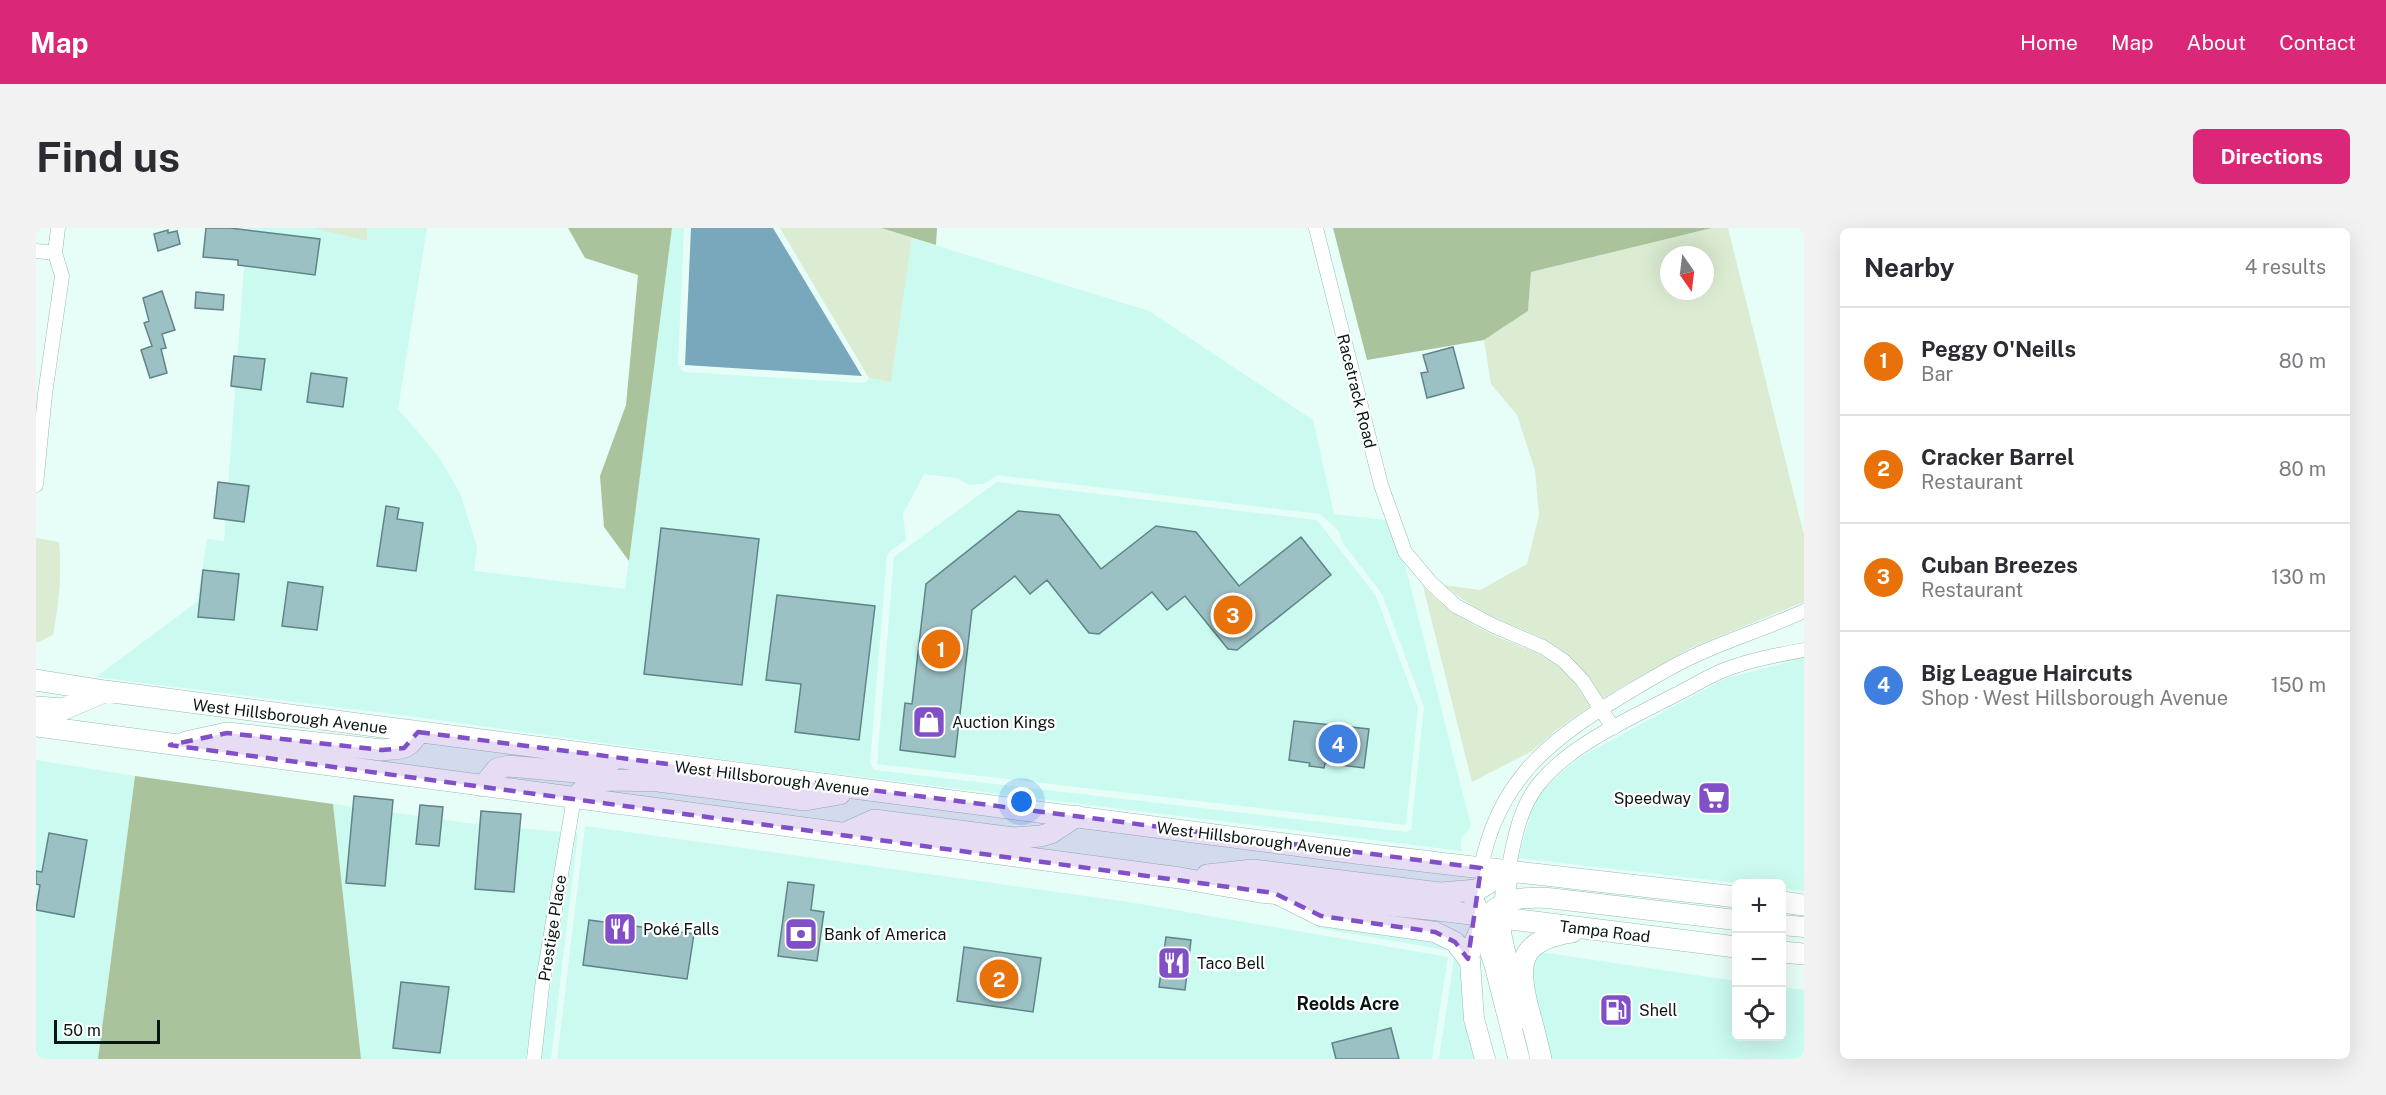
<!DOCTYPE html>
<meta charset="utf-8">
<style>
body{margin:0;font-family:"Public Sans",sans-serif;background:#f2f2f3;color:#2b2b33}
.controls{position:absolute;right:18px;bottom:18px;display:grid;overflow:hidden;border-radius:9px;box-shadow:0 6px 24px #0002}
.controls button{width:54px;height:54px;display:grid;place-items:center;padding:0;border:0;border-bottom:2px solid #e1e1e2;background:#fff;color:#2b2b33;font:30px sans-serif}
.compass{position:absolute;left:1624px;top:18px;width:54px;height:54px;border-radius:50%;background:#fff;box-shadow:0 6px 24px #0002;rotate:166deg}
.scale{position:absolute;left:18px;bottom:15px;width:106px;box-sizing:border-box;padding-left:6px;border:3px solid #091714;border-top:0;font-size:16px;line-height:21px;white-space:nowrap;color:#091714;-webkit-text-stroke:4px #fff;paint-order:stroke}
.you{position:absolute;left:986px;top:574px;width:21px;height:21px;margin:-15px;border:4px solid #fff;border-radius:50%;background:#1a73e8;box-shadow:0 0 0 9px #1a73e833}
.badge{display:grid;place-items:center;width:39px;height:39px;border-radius:50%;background:#db2777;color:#fff;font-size:20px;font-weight:700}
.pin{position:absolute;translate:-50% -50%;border:3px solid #fff;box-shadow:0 2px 6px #0006}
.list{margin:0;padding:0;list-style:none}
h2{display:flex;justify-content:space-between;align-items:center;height:78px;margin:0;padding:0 24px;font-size:26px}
h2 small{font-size:20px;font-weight:400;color:#7c7c81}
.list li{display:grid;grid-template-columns:39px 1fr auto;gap:18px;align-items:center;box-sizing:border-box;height:108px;padding:0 24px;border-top:2px solid #e1e1e2}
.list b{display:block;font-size:22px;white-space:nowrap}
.list p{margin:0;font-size:20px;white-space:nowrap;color:#7c7c81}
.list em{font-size:20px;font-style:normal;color:#7c7c81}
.icon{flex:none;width:33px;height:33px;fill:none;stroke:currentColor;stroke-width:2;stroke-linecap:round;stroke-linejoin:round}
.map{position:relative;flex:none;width:1768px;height:831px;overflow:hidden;border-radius:9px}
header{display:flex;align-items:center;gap:36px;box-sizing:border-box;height:84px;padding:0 30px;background:#db2777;color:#fff}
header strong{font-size:28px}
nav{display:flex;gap:33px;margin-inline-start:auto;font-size:21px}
.intro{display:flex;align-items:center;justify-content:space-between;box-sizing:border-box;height:144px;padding:0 36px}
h1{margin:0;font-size:42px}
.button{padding:15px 27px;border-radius:9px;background:#db2777;color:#fff;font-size:21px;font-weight:700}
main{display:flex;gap:36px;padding:0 36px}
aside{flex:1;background:#fff;border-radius:9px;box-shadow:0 6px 24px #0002}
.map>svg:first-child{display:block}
.built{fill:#cbfaf0;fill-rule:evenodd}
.green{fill:#dbecd2;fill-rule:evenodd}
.forest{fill:#abc39d}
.water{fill:#79a8bd}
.building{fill:#9cc1c5;stroke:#608387;stroke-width:1.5}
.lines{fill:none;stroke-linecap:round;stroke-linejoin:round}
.street-casing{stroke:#97bbb4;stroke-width:15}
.secondary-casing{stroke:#97bbb4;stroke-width:21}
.primary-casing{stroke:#97bbb4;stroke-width:22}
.street{stroke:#fff;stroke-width:14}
.secondary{stroke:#fff;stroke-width:20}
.primary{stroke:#fff;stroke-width:21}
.marked{fill:#814fc7;fill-opacity:0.2;stroke:#814fc7;stroke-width:4.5;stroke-dasharray:12 8;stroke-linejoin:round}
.labels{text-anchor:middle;stroke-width:4.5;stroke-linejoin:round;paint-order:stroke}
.street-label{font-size:16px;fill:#091714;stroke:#fff}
.poi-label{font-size:16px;fill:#091714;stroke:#fff;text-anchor:start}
.neighbourhood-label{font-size:18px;font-weight:bold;fill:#091714;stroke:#fff}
</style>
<header>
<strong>Map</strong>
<nav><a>Home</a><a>Map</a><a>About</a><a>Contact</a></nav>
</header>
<div class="intro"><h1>Find us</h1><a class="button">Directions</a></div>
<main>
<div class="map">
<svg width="1768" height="831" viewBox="0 0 1768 831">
<rect width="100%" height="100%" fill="#e7fdf8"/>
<!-- built -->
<path class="built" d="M 211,0 L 278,0 L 331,12 L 331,0 L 391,0 L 362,181 L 403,229 L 424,265 L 441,319 L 438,343 L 589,361 L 636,0 L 648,0 L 642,136 L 645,142 L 649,144 L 826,155 L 830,154 L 833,150 L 855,154 L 876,10 L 1113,83 L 1277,192 L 1298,286 L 1358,293 L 1435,598 L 1425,611 L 1426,623 L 729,537 L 380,489 L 60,449 L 161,374 L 171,311 L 188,313 ZM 888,246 L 921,250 L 933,257 L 947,256 L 962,247 L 1284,286 L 1303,303 L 1306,314 L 1346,366 L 1388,479 L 1375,602 L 1371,604 L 838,542 L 834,534 L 851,328 L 854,323 L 870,312 L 867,286 Z
M 961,254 L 1281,292 L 1340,368 L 1382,480 L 1370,597 L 841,536 L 858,329 Z
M 1768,430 L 1768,663 L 1746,661 L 1746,656 L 1702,655 L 1482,630 L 1497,578 L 1507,562 L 1528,542 L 1550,526 L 1690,450 Z
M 0,532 L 99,548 L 62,831 L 0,831 Z
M 297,576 L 431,595 L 525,604 L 499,758 L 490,831 L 325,831 Z
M 549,598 L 1099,675 L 1412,729 L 1396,831 L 521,831 Z
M 540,605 L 542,605 L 515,831 L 505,831 L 514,761 Z
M 1260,696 L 1398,712 L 1415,721 L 1425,736 L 1439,831 L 1403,831 L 1418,731 L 1415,723 Z
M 1504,724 L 1700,753 L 1700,808 L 1746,808 L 1746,759 L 1768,762 L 1768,831 L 1513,831 L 1493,752 L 1496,732 Z"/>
<!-- green -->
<path class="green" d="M 278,0 L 331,0 L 331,13 Z
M 744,0 L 845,0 L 876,10 L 855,154 L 833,150 Z
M 1676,0 L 1692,0 L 1768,307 L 1768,374 L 1655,420 L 1567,470 C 1556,454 1546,439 1532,427 C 1512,409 1486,402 1462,391 C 1443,382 1424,371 1408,357 L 1444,362 L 1491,336 L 1503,287 L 1499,242 L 1481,187 L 1455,156 L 1448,112 L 1492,83 L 1495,44 ZM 1633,27 L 1669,27 L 1669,63 L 1633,63 Z
M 0,310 L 23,314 C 26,347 23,375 17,407 L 3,414 L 0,414 Z
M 1387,358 C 1406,379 1431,394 1455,406 C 1478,417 1502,423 1522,438 C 1536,449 1545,464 1554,478 L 1520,502 L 1496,523 L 1436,554 Z"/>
<!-- forest -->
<path class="forest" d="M 532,0 L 636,0 L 593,333 L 568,299 L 564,248 L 590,177 L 602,47 L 549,30 Z
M 845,0 L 901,0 L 900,17 Z
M 1297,0 L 1676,0 L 1495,44 L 1492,83 L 1448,112 L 1331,132 Z
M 99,548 L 297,576 L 325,831 L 62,831 Z"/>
<!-- water -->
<path class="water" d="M 655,0 L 737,0 L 826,148 L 649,137 Z"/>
<!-- building -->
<path class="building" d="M 170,0 L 194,0 L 284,11 L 279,47 L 202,37 L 202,32 L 167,29 Z
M 132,2 L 132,5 L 141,3 L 144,16 L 122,23 L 118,6 Z
M 126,63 L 139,102 L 126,106 L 130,120 L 125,121 L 131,145 L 114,150 L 105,122 L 116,118 L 108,95 L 113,93 L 107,70 Z
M 160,64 L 188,67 L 187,82 L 159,80 Z
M 1417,119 L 1428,160 L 1391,170 L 1385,145 L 1392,144 L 1387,127 Z
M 198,128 L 229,131 L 225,162 L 195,158 Z
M 275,145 L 311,150 L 307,179 L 271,174 Z
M 182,254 L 213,258 L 208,294 L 178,290 Z
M 350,278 L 363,280 L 361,291 L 387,295 L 380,343 L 341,338 Z
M 982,283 L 1023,287 L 1065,341 L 1120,298 L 1160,304 L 1203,358 L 1265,309 L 1295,347 L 1201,422 L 1192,421 L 1149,368 L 1131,382 L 1116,364 L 1063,406 L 1053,405 L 1011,352 L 994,366 L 979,348 L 936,382 L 919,529 L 864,522 L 869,475 L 876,476 L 890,356 Z
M 625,300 L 723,311 L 706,457 L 608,446 Z
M 167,342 L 203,346 L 198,392 L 162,389 Z
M 252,354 L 287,359 L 281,402 L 246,398 Z
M 741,367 L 839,378 L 823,512 L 759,504 L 765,456 L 730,452 Z
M 1258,493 L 1333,501 L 1328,540 L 1289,535 L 1288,540 L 1273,538 L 1274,535 L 1253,532 Z
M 318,568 L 357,572 L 349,658 L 310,655 Z
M 384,577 L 407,579 L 403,618 L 380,616 Z
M 445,583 L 485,586 L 478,664 L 439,661 Z
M 13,605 L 51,612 L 38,689 L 0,682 L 4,657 L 0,656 L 0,643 L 6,644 Z
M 752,654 L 778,657 L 775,682 L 788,684 L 781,733 L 742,728 Z
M 553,692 L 658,706 L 651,751 L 547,737 Z
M 1130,709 L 1155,712 L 1149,762 L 1123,759 Z
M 928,719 L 1005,730 L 997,784 L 921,773 Z
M 365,754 L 413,759 L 404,825 L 357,820 Z
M 1355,800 L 1363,831 L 1300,831 L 1296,815 Z"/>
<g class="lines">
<!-- street casing -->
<g class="street-casing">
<path id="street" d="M 1280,0 L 1345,257 L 1369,324 L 1395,355 L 1420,378 L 1458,398 L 1507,419 L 1528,433 L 1547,453 L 1577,500
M 0,23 L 19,25 L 26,48 L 9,166 L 0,257
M 19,25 L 22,0
M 1445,640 C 1461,555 1512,512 1583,470 C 1608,455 1632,440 1658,428 C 1694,411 1732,400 1768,383
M 1472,643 C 1478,613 1483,581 1502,557 C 1533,517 1595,490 1639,467 C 1655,459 1671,449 1688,442 C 1714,432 1741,427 1768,422
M 498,831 L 506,759 L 538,570"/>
</g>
<!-- secondary casing -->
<g class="secondary-casing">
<path id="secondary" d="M 1472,643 L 1465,705 L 1484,791
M 1243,667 L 1285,688 L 1399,704 L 1419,714 L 1432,731
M 1746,697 L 1768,699
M 1433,719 L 1438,791 L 1449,831
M 1432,731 C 1449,683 1459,667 1512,670 L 1700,692"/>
</g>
<!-- primary casing -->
<g class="primary-casing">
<path id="primary" d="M 0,452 L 69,463 C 468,515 867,567 1265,618 C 1410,637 1556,652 1700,669
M 0,479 L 28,481 L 68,464
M 0,498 L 1144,650 L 1224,664 L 1402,682 L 1700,719
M 150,514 L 191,505 L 346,522 C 364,520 373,523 382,504
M 447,558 L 461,541 L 472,538 L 540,544 L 577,532
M 538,570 L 557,553 L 580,552 L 622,553 L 769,572 L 804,566
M 809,605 L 838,592 L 978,610 L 1005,608 L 1015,605 L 1041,588
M 1171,647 L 1217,642 L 1404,665 L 1441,662 L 1472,643
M 1746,674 L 1768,677
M 1439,676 L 1459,737 L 1483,831
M 1746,724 L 1768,726
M 1505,831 C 1501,813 1496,794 1491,776 C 1480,730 1487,712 1536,704"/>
</g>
<!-- street -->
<use href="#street" class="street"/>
<!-- secondary -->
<use href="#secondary" class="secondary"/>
<!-- primary -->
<use href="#primary" class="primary"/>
</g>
<!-- marked area -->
<path class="marked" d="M 382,504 L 1445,640 L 1432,731 L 1419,714 L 1399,704 L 1285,688 L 1238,665 L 134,517 L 191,505 L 346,522 L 368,520 Z"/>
<!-- icons -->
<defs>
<g id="shop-square" transform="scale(1.725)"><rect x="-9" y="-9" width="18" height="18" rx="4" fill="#814fc7" stroke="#fff"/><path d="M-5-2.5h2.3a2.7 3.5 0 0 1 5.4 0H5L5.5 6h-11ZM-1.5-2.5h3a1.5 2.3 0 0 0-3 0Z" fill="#fff"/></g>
<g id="supermarket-square" transform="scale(1.725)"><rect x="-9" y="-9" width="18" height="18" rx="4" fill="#814fc7" stroke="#fff"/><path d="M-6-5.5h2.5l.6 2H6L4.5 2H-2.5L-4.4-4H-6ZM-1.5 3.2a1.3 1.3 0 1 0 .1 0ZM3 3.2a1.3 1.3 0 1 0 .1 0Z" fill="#fff"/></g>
<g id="restaurant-square" transform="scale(1.725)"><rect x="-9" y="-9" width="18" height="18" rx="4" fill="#814fc7" stroke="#fff"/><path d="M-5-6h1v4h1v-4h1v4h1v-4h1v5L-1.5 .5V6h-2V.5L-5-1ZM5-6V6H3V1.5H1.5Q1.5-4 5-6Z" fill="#fff"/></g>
<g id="bank-square" transform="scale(1.725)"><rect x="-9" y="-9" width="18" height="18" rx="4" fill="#814fc7" stroke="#fff"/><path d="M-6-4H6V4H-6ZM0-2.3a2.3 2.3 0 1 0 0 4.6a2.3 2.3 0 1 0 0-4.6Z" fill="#fff"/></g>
<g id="fuel-square" transform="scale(1.725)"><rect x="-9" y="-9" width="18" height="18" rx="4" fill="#814fc7" stroke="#fff"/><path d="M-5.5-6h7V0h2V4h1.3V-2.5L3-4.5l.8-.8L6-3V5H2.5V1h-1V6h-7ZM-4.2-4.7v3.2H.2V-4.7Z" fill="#fff"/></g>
</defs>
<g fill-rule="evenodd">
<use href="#shop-square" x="893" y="494"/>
<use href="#supermarket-square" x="1678" y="570"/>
<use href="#restaurant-square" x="584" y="701"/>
<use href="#bank-square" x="765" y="706"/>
<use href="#restaurant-square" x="1138" y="735"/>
<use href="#fuel-square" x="1580" y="782"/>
</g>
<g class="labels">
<!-- street labels -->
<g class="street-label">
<text transform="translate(1321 163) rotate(76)" y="6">Racetrack Road</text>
<text transform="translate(254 488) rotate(7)" y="6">West Hillsborough Avenue</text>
<text transform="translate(736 550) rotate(7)" y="6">West Hillsborough Avenue</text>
<text transform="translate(1218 611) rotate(7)" y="6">West Hillsborough Avenue</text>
<text transform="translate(516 700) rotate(-81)" y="6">Prestige Place</text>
<text transform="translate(1569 703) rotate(7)" y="6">Tampa Road</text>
</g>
<!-- poi labels -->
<g class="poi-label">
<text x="916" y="500">Auction Kings</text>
<text x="1655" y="576" text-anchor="end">Speedway</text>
<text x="607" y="707">Poké Falls</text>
<text x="788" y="712">Bank of America</text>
<text x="1161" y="741">Taco Bell</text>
<text x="1603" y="788">Shell</text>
</g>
<!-- neighbourhood labels -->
<g class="neighbourhood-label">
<text x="1312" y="782">Reolds Acre</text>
</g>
</g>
</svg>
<div class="controls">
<button>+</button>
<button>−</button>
<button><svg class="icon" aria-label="locate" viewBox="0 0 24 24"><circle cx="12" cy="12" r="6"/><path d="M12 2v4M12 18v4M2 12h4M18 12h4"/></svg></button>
</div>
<svg class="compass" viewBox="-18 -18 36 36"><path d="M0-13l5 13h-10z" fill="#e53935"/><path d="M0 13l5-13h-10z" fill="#7c7c81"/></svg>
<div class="scale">50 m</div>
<div class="you"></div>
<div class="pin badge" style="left:905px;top:421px;background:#e8710a">1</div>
<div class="pin badge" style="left:963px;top:751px;background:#e8710a">2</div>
<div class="pin badge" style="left:1197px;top:387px;background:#e8710a">3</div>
<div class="pin badge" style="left:1302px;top:516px;background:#3f7fe0">4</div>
</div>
<aside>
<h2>Nearby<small>4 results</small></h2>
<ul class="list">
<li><span class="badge" style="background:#e8710a">1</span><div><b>Peggy O'Neills</b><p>Bar</p></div><em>80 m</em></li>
<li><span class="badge" style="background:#e8710a">2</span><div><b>Cracker Barrel</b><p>Restaurant</p></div><em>80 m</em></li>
<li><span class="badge" style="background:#e8710a">3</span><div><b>Cuban Breezes</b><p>Restaurant</p></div><em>130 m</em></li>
<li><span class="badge" style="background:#3f7fe0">4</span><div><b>Big League Haircuts</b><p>Shop · West Hillsborough Avenue</p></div><em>150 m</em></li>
</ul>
</aside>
</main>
